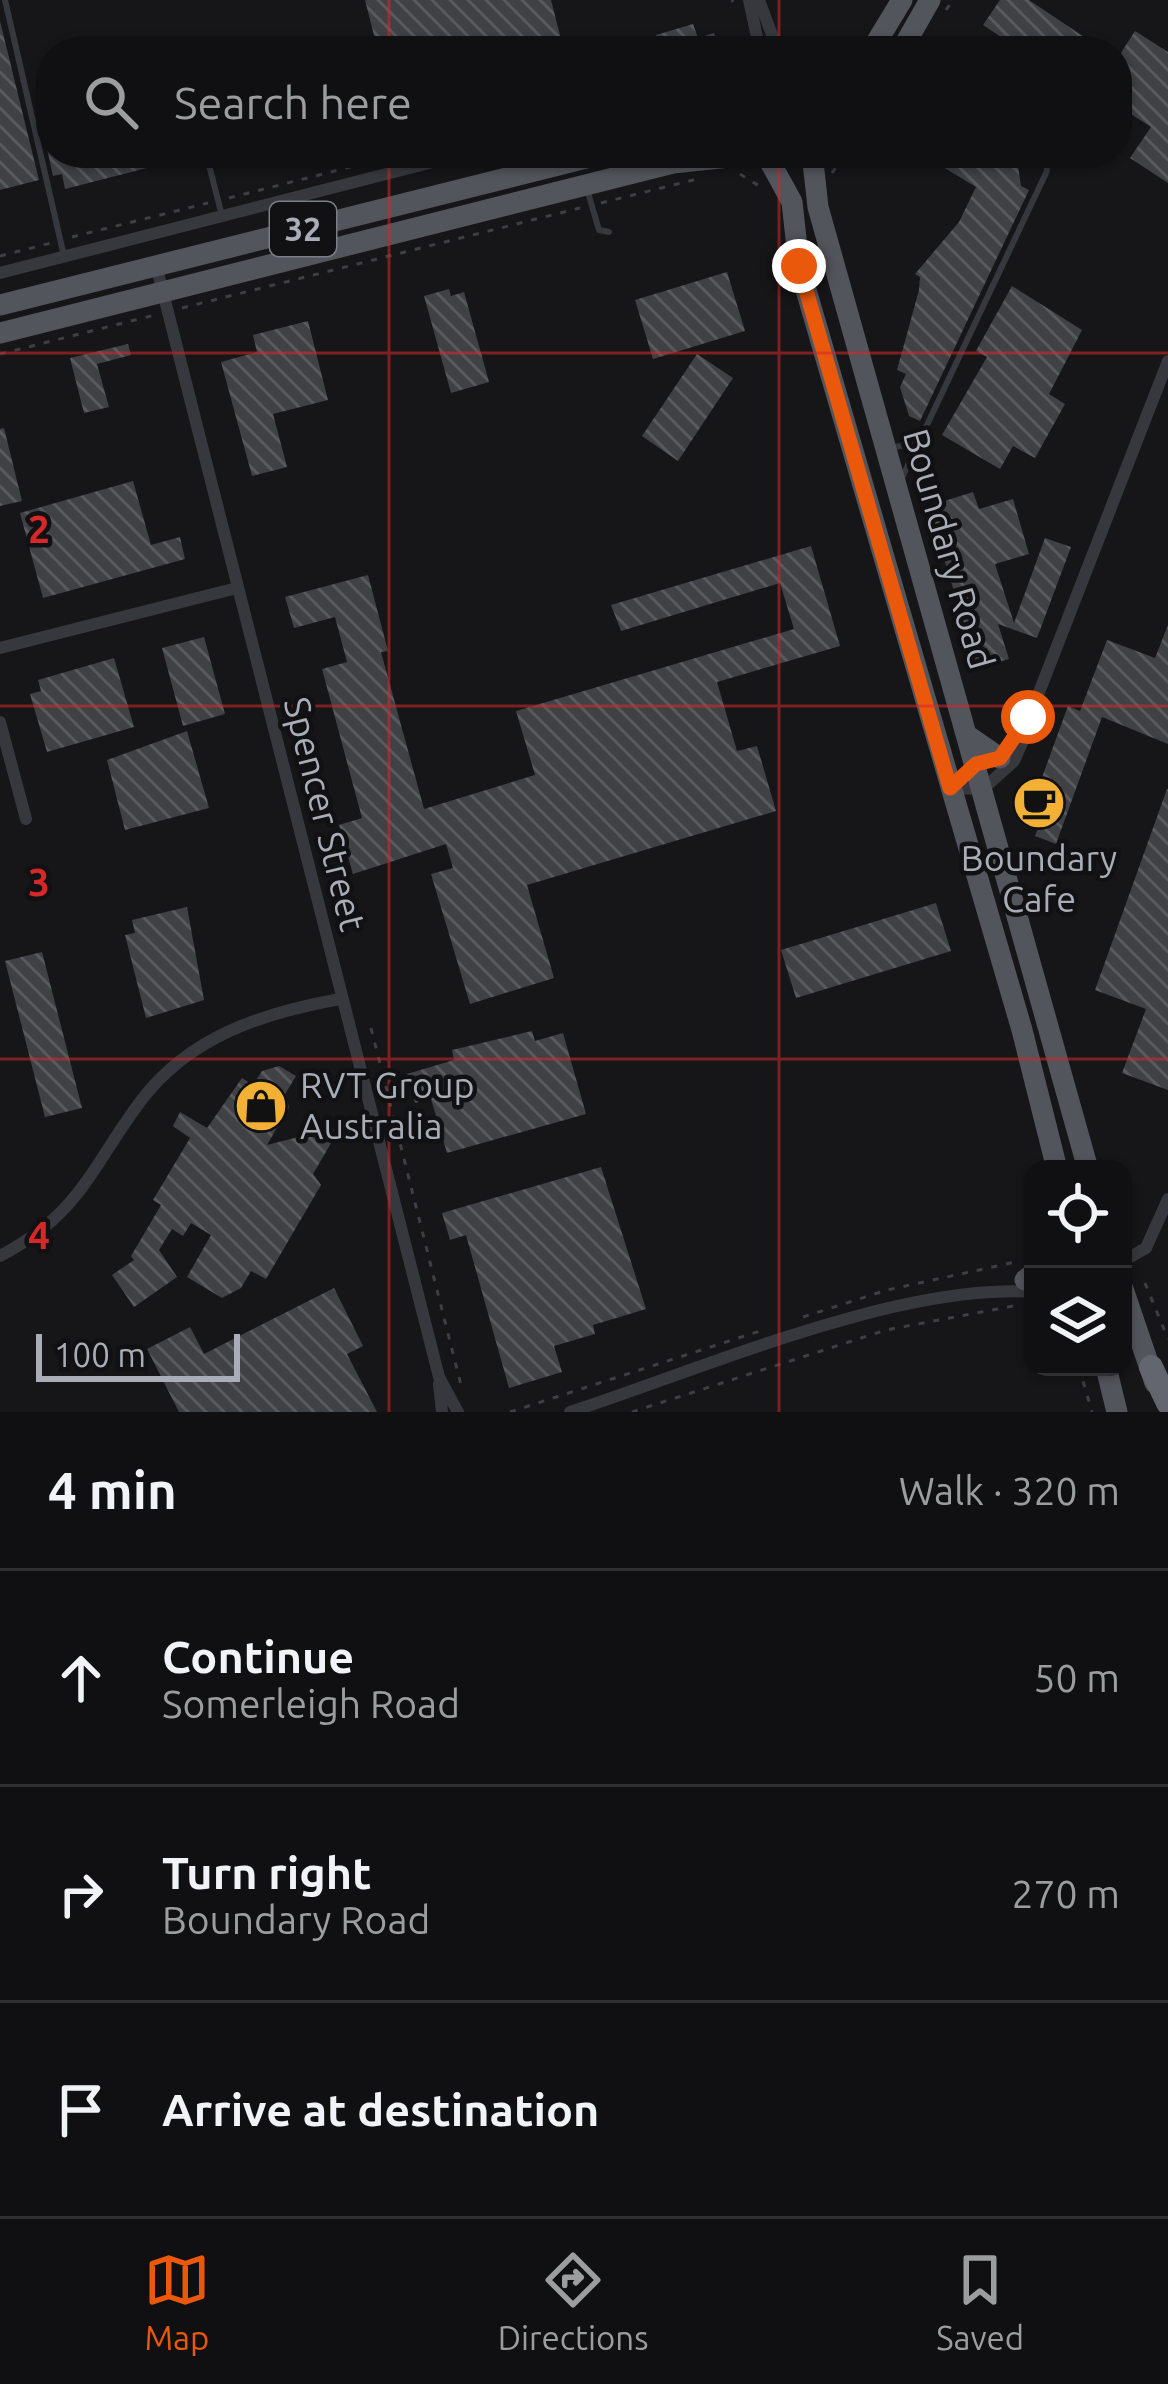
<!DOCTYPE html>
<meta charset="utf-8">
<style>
body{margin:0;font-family:Ubuntu,sans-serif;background:#1e1e20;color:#f1f3f6}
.controls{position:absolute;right:36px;bottom:36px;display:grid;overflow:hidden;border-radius:24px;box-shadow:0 3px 9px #0004}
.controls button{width:108px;height:108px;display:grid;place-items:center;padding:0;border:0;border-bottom:3px solid #303032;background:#101012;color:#f1f3f6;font:60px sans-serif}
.scale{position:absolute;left:36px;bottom:30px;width:204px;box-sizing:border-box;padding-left:12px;border:6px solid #a8adb8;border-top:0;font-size:33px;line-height:42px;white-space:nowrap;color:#a8adb8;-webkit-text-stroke:9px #111113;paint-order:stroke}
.stop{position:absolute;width:36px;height:36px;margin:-27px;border:9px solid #ea580c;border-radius:50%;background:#fff}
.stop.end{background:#ea580c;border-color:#fff;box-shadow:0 3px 12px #0008}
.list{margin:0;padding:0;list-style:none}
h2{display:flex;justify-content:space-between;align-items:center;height:156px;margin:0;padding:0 48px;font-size:51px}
h2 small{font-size:39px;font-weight:400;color:#9c9d9f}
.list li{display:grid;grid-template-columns:78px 1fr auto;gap:36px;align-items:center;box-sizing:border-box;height:216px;padding:0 48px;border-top:3px solid #303032}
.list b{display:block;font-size:45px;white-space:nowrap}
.list p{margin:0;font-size:39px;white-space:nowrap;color:#9c9d9f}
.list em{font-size:39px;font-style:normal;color:#9c9d9f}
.icon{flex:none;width:66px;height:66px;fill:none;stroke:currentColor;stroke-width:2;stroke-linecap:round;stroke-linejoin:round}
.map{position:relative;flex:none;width:1168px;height:1412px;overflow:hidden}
.search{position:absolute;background:#101012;box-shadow:0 3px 9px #0004;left:36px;right:36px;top:36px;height:132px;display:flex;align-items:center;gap:30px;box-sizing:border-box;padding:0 42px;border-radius:48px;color:#9c9d9f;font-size:45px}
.sheet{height:804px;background:#101012}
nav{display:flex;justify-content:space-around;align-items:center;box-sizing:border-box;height:168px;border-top:3px solid #303032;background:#101012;font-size:33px;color:#9c9d9f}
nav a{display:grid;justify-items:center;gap:6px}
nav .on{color:#ea580c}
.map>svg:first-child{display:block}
.building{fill:url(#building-back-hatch)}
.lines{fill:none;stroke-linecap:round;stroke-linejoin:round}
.path{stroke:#3d3f44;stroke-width:3;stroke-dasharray:6 9;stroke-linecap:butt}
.lane{stroke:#37383d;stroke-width:6}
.street{stroke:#37383d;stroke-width:12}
.primary{stroke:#53555c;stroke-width:21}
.highway{stroke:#63666e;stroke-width:24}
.route{stroke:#ea580c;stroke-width:15}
.grid{fill:none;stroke:#d62828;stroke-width:3;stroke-opacity:0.55}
.labels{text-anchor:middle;stroke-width:9;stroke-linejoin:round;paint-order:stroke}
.shield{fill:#111113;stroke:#7b7e86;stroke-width:3}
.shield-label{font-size:33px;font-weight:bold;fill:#a8adb8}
.street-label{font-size:36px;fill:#a8adb8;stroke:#111113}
.poi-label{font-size:36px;fill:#a8adb8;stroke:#111113}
.grid-label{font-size:39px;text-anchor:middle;font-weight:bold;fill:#d62828;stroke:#111113;stroke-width:9;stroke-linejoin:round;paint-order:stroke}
</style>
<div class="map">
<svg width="1168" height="1412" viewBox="0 0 1168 1412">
<defs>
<pattern id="building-back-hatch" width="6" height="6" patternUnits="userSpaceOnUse" patternTransform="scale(3)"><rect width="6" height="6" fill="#404145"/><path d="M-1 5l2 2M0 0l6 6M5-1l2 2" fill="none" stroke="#595a5e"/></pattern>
</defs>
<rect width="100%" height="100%" fill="#161618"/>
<!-- building -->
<path class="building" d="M 365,0 L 551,0 L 564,51 L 378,51 Z
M 1000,0 L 1029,0 L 1105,51 L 1022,51 L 983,25 Z
M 0,21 L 39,180 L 0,190 Z
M 693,24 L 698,38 L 714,33 L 720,51 L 661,51 L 656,35 Z
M 1135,31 L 1168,52 L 1168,183 L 1130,158 L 1151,127 L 1117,105 L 1117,59 Z
M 51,95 L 51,153 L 190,157 L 65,189 L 62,174 L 53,176 L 36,99 Z
M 920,153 L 1016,153 L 1021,186 L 1029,190 L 920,421 L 909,416 L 900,387 L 906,374 L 897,370 L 919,290 L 920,277 L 915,274 L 959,222 L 976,187 Z
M 727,272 L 745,331 L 653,359 L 635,300 Z
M 1012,286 L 1082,330 L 1049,394 L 1065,404 L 1035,458 L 1013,446 L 1000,469 L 942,435 L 987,357 L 976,351 Z
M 449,289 L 451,296 L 464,292 L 489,382 L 451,393 L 424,296 Z
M 308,321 L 328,400 L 273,414 L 287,467 L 252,476 L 221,362 L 257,352 L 253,335 Z
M 128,344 L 131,355 L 97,364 L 109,407 L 84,413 L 70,358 Z
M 697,354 L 733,378 L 678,461 L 642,436 Z
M 4,428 L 22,501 L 0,506 L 0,429 Z
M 133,481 L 151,545 L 180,537 L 185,559 L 43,598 L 20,513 Z
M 973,492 L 979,509 L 1013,499 L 1029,554 L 995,564 L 1014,623 L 1045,538 L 1071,547 L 1037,638 L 998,624 L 1009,659 L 978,668 L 929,511 L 932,505 Z
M 811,546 L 840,646 L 717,682 L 737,751 L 757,746 L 776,811 L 527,885 L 554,978 L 470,1004 L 431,874 L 453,868 L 446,844 L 353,874 L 339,825 L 362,818 L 322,669 L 347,662 L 335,617 L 294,628 L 285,597 L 368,575 L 388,651 L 381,652 L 424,809 L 535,775 L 516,711 L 794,629 L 780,583 L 621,631 L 611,605 Z
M 1168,625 L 1168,744 L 1102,717 L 1056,844 L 1035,836 L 1042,818 L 1029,813 L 1068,706 L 1080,711 L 1107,640 L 1155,658 Z
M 204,637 L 225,714 L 183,726 L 162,648 Z
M 114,658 L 134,727 L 47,752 L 30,694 L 41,691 L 38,680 Z
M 187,731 L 209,808 L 125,830 L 107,760 Z
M 1167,789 L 1168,789 L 1168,1090 L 1122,1073 L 1146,1009 L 1095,990 Z
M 936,903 L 951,951 L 796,998 L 781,950 Z
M 187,907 L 204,1000 L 146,1018 L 125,935 L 135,933 L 132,920 Z
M 42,952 L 82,1108 L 45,1117 L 5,961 Z
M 532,1031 L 535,1041 L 563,1033 L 586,1114 L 447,1153 L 431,1099 L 415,1103 L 407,1074 L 454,1060 L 452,1050 Z
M 279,1066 L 296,1076 L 285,1094 L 289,1107 L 267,1145 L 341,1126 L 313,1174 L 321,1185 L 266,1279 L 251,1271 L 241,1288 L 222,1298 L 187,1277 L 211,1235 L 191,1223 L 183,1236 L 172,1229 L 159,1250 L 177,1277 L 134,1307 L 112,1275 L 134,1260 L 131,1256 L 161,1205 L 153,1200 L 190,1138 L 173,1126 L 180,1112 L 207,1128 L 242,1078 L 253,1085 L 262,1071 Z
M 601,1167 L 646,1309 L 593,1325 L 595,1334 L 554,1346 L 562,1372 L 509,1388 L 466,1235 L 450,1240 L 442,1213 Z
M 334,1288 L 363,1346 L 347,1354 L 377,1412 L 179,1412 L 147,1349 L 190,1327 L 204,1354 Z"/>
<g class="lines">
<!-- path -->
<path class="path" d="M 732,0 L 733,2
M 946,10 L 953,0
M 832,173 L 846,153
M 740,174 L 764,189
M 229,198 L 405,153
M 601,203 L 697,179
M 72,237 L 208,203
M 0,256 L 51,243
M 182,308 L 580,208
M 0,354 L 155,315
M 371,1028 L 462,1389
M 1145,1283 L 1168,1339
M 803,1317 L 887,1290 L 1020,1261
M 1079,1367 L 1092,1412
M 510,1412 L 760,1331
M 632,1412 L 886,1330 L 1013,1306"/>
<!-- lane -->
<path class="lane" d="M 5,0 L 64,256
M 42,86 L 51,84
M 206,153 L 222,216
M 587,189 L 599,230 L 609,232
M 889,448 L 923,442
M 900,482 L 1047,171 L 1046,162 L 1034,153"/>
<!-- street -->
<path class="street" d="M 749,0 L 760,51
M 759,0 L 778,51
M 156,265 L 439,1377 L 458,1412
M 0,273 L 468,153
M 0,648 L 237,588
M 0,722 L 26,819
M 996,759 L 1013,746 L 1038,695 L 1168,361
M 950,788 L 983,789 L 1014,761 L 1025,736
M 0,1256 C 81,1213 90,1169 140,1102 C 189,1036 263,1013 340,999
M 1123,1261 L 1146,1248 L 1168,1199
M 439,1384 L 442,1412
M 570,1412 C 702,1369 898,1283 1033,1292"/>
<!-- primary -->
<path class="primary" d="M 871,51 L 902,0
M 901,51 L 930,0
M 812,153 L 818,207 L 1088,1169
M 769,160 L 792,202 L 799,266 L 1022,1030 L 1057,1169
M 0,305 L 606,153
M 0,333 L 673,163 L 758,154
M 968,736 L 1000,758
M 1025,1280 L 1033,1274
M 1123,1289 L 1155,1383
M 1106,1367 L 1117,1412"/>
<!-- highway -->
<path class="highway" d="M 1151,1367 L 1168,1403"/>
</g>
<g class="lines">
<!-- route -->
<path class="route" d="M 799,266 L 950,788 L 976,764 L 1000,758 L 1028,717"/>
</g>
<!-- grid -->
<path class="grid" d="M 389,0 L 389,51M 779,0 L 779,51M 389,153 L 389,1412M 779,153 L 779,1412M 0,353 L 1168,353M 0,706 L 1168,706M 0,1059 L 1168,1059"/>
<!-- icons -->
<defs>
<g id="cafe-disc" transform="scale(2.7)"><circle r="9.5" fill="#f2b134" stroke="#111113"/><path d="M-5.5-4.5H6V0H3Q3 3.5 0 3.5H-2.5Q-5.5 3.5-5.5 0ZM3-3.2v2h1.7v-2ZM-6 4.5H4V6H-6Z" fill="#111"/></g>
<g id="shop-disc" transform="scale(2.7)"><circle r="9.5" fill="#f2b134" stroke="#111113"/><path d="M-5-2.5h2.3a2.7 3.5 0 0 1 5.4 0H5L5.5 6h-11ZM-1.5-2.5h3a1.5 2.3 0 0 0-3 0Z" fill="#111"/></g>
</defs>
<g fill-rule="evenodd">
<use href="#cafe-disc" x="1039" y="803"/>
<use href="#shop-disc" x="261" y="1106"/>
</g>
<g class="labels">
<!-- shield labels -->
<rect class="shield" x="270" y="202" width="66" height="54" rx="9"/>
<g class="shield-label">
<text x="303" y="241">32</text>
</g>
<!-- street labels -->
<g class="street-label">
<text transform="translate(949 549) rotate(74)" y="13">Boundary Road</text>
<text transform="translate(325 814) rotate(76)" y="13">Spencer Street</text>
</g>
<!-- poi labels -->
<g class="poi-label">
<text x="1039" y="871">Boundary<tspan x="1039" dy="41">Cafe</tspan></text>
<text x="300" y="1098" text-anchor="start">RVT Group<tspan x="300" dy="41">Australia</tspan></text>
</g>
</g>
<g class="grid-label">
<text x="39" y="543">2</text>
<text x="39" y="896">3</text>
<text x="39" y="1249">4</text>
</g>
</svg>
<div class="controls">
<button><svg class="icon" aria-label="locate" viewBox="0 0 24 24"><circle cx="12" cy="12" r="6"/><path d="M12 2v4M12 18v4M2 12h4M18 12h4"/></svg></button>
<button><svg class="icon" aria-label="layers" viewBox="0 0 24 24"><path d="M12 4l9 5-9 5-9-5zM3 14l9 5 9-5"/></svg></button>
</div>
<div class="scale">100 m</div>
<div class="stop" style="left:1028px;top:717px"></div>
<div class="stop end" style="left:799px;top:266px"></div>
<div class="search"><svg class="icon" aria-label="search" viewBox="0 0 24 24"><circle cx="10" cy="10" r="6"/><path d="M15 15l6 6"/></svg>Search here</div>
</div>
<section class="sheet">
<h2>4 min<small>Walk · 320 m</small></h2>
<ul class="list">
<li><svg class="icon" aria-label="ahead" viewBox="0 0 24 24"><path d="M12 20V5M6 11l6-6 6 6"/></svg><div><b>Continue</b><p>Somerleigh Road</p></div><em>50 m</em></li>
<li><svg class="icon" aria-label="right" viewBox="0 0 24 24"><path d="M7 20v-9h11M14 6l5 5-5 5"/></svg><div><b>Turn right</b><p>Boundary Road</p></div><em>270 m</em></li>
<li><svg class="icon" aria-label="arrive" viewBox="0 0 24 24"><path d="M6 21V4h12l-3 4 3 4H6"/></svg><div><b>Arrive at destination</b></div></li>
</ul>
</section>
<nav>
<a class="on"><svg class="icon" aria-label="map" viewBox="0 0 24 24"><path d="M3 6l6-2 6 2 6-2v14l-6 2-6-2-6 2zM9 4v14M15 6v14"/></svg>Map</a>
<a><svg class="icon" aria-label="directions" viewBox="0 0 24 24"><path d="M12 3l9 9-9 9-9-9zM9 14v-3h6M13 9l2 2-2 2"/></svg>Directions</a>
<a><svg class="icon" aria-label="saved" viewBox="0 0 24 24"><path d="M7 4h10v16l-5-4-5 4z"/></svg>Saved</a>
</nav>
